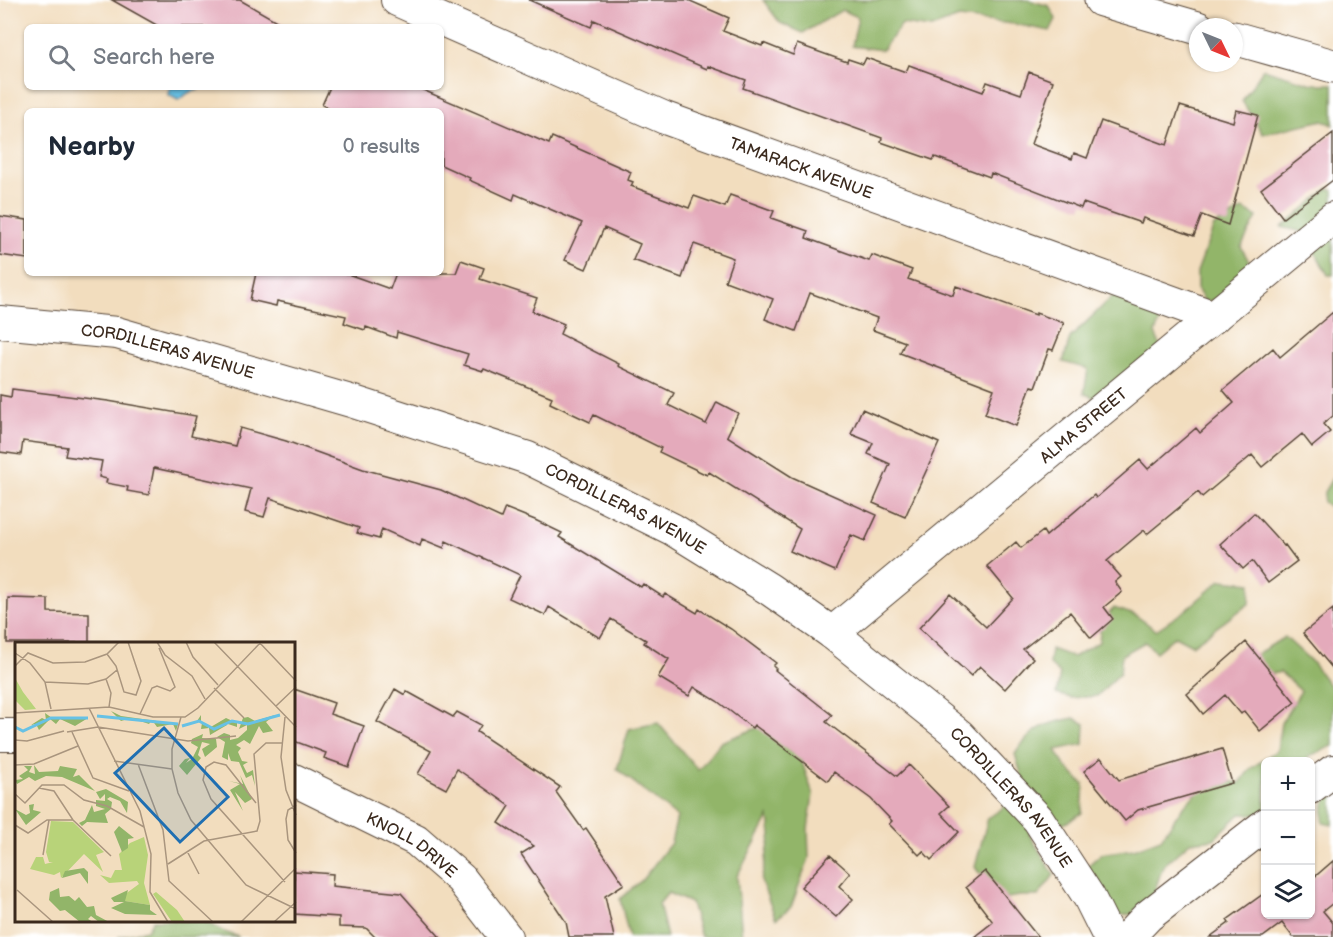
<!DOCTYPE html>
<meta charset="utf-8">
<style>
body{margin:0;font-family:"Balsamiq Sans",sans-serif;background:#f6f6f7;color:#1f2937}
.controls{position:absolute;right:18px;bottom:18px;display:grid;overflow:hidden;border-radius:9px;box-shadow:0 2px 4px #0004}
.controls button{width:54px;height:54px;display:grid;place-items:center;padding:0;border:0;border-bottom:2px solid #e0e1e3;background:#fff;color:#1f2937;font:30px sans-serif}
.compass{position:absolute;left:1189px;top:18px;width:54px;height:54px;border-radius:50%;background:#fff;box-shadow:0 2px 4px #0004;rotate:133deg}
.list{margin:0;padding:0;list-style:none}
h2{display:flex;justify-content:space-between;align-items:center;height:78px;margin:0;padding:0 24px;font-size:26px}
h2 small{font-size:20px;font-weight:400;color:#747a83}
.icon{flex:none;width:33px;height:33px;fill:none;stroke:currentColor;stroke-width:2;stroke-linecap:round;stroke-linejoin:round}
.map{position:relative;flex:none;width:1333px;height:937px;overflow:hidden}
.search{position:absolute;background:#fff;box-shadow:0 2px 4px #0004;left:24px;top:24px;width:420px;height:66px;display:flex;align-items:center;gap:15px;box-sizing:border-box;padding:0 21px;border-radius:9px;color:#747a83;font-size:22px}
.panel{position:absolute;background:#fff;box-shadow:0 2px 4px #0004;left:24px;top:108px;width:420px;height:168px;border-radius:9px}
.map>svg:first-child{display:block}
.forest{fill:#92b569;stroke:#667044;stroke-width:1.5}
.water{fill:#67c1e5;stroke:#517682;stroke-width:1.5}
.building{fill:#e4aabb}
.lines{fill:none;stroke-linecap:round;stroke-linejoin:round}
.street-casing{stroke:#564536;stroke-width:34}
.secondary-casing{stroke:#564536;stroke-width:35}
.street{stroke:#fff;stroke-width:32}
.secondary{stroke:#fff;stroke-width:33}
.labels{text-anchor:middle;stroke-width:5;stroke-linejoin:round;paint-order:stroke}
.street-label{font-size:16px;fill:#3b2a1e;stroke:#fff}
.inset-river{fill:none;stroke:#67c1e5;stroke-width:3}
.inset-road{fill:none;stroke:#a9957e;stroke-width:1.5}
.view{fill:#1f6fb2;fill-opacity:0.15;stroke:#1f6fb2;stroke-width:3}
.inset-edge{fill:none;stroke:#3b2a1e;stroke-width:3}
</style>
<div class="map">
<svg width="1333" height="937" viewBox="0 0 1333 937">
<rect width="100%" height="100%" fill="#fff"/>
<filter id="ink" filterUnits="userSpaceOnUse"><feTurbulence type="fractalNoise" baseFrequency=".0167" numOctaves="2"/><feDisplacementMap in="SourceGraphic" scale="12" xChannelSelector="R" yChannelSelector="G"/><feConvolveMatrix kernelMatrix="1 2 1 2 8 2 1 2 1" color-interpolation-filters="sRGB"/></filter>
<filter id="wash" filterUnits="userSpaceOnUse"><feTurbulence type="fractalNoise" baseFrequency=".008" numOctaves="4" result="noise"/><feDisplacementMap in="SourceGraphic" scale="24" xChannelSelector="R" yChannelSelector="G"/><feGaussianBlur stdDeviation="1.35" result="paint"/><feColorMatrix in="noise" values="0 0 0 0 0 0 0 0 0 0 0 0 0 0 0 0 0 1.4 0 .05"/><feComposite in="paint" operator="in"/></filter>
<g filter="url(#wash)">
<rect width="100%" height="100%" fill="#f2ddbe"/>
<!-- forest -->
<path class="forest" d="M 763,0 L 1028,0 L 1049,6 L 1056,19 L 1050,31 L 1014,24 L 959,18 L 931,28 L 902,24 L 882,50 L 852,46 L 858,17 L 842,10 L 803,33 L 780,23 Z
M 1263,69 L 1313,84 L 1333,84 L 1333,125 L 1323,120 L 1263,134 L 1242,101 Z
M 1329,188 L 1333,190 L 1333,275 L 1328,275 L 1303,232 L 1282,227 Z
M 1243,209 L 1257,217 L 1241,247 L 1251,265 L 1252,292 L 1205,302 L 1197,289 L 1197,272 L 1214,226 Z
M 1114,295 L 1166,308 L 1155,333 L 1164,354 L 1094,398 L 1084,393 L 1088,369 L 1063,362 L 1070,338 Z
M 1333,477 L 1333,509 L 1323,502 L 1324,492 Z
M 1221,580 L 1251,583 L 1250,603 L 1192,645 L 1175,636 L 1156,652 L 1145,642 L 1122,655 L 1120,673 L 1097,696 L 1071,698 L 1056,694 L 1060,674 L 1049,664 L 1051,649 L 1073,657 L 1099,642 L 1101,622 L 1114,608 L 1135,615 L 1156,630 L 1186,610 Z
M 1285,637 L 1311,661 L 1333,690 L 1333,746 L 1309,756 L 1307,761 L 1266,762 L 1265,815 L 1240,814 L 1214,839 L 1190,842 L 1163,866 L 1154,893 L 1131,914 L 1110,917 L 1082,871 L 1101,854 L 1134,849 L 1161,839 L 1182,808 L 1210,779 L 1240,783 L 1250,769 L 1277,750 L 1281,723 L 1301,691 L 1280,672 L 1242,682 L 1238,667 L 1260,652 Z
M 1074,718 L 1085,724 L 1084,744 L 1056,750 L 1065,766 L 1084,785 L 1082,813 L 1064,824 L 1044,816 L 1029,834 L 1054,875 L 1038,896 L 1020,896 L 1001,899 L 989,887 L 975,867 L 988,818 L 1003,808 L 1022,777 L 1015,754 C 1032,728 1045,723 1074,718 Z
M 778,720 L 793,736 L 813,794 L 808,829 L 809,858 L 791,907 L 776,919 L 761,881 L 771,835 L 769,817 L 737,876 L 742,937 L 701,937 L 691,903 L 668,893 L 659,904 L 667,937 L 629,937 L 620,899 L 642,880 L 671,843 L 677,817 L 617,769 L 629,729 L 658,723 L 698,770 L 721,742 Z
M 1333,789 L 1333,825 L 1323,823 L 1324,804 Z
M 153,920 L 204,921 L 222,931 L 239,937 L 118,937 L 147,930 Z"/>
<!-- water -->
<path class="water" d="M 170,87 L 199,87 L 198,90 L 190,92 L 178,100 L 169,95 Z"/>
<g id="blocks">
<!-- building -->
<path class="building" d="M 112,0 L 240,0 L 287,27 L 160,27 Z
M 529,0 L 688,0 L 729,18 L 723,31 L 762,46 L 763,43 L 793,55 L 797,44 L 847,62 L 848,59 L 863,64 L 866,58 L 906,72 L 909,65 L 983,92 L 987,82 L 1021,94 L 1029,72 L 1053,81 L 1031,144 L 1072,159 L 1074,153 L 1087,158 L 1101,121 L 1167,145 L 1180,106 L 1233,122 L 1236,110 L 1258,115 L 1228,225 L 1202,215 L 1194,236 L 1143,218 L 1141,223 L 1083,203 L 1081,208 L 991,173 L 990,177 L 935,157 L 933,160 L 881,142 L 882,138 L 743,88 L 746,80 L 708,66 L 707,69 L 594,20 L 591,27 Z
M 330,87 L 416,87 L 549,144 L 552,137 L 631,172 L 628,180 L 633,182 L 631,186 L 689,208 L 694,196 L 725,207 L 730,195 L 774,211 L 771,218 L 808,231 L 806,238 L 869,261 L 872,255 L 912,270 L 908,279 L 953,295 L 956,286 L 1036,315 L 1036,313 L 1064,323 L 1053,350 L 1049,349 L 1035,387 L 1031,386 L 1016,426 L 985,414 L 994,389 L 900,353 L 905,342 L 873,330 L 877,318 L 810,293 L 796,331 L 765,319 L 773,299 L 725,281 L 733,258 L 694,244 L 682,278 L 633,260 L 640,244 L 604,228 L 586,269 L 565,260 L 582,223 L 515,194 L 513,200 L 469,180 L 470,178 L 441,165 L 441,111 L 333,111 L 322,105 Z
M 1333,133 L 1333,180 L 1283,218 L 1261,189 Z
M 0,216 L 27,220 L 27,259 L 0,255 Z
M 461,260 L 484,268 L 480,279 L 537,298 L 532,311 L 564,324 L 560,334 L 619,364 L 618,366 L 674,393 L 668,405 L 706,424 L 717,402 L 738,413 L 727,436 L 792,477 L 877,515 L 865,541 L 851,535 L 835,571 L 790,551 L 800,529 L 709,472 L 707,475 L 659,452 L 661,448 L 594,415 L 590,422 L 550,403 L 552,397 L 484,369 L 483,371 L 464,365 L 468,354 L 397,332 L 396,338 L 366,327 L 365,330 L 344,323 L 346,316 L 277,301 L 276,306 L 250,300 L 256,273 L 345,273 L 390,289 L 396,273 L 456,273 Z
M 1333,312 L 1333,416 L 1323,424 L 1330,432 L 1312,447 L 1302,434 L 1262,467 L 1252,455 L 1202,497 L 1198,492 L 1147,534 L 1144,530 L 1107,561 L 1121,577 L 1115,582 L 1122,592 L 1104,607 L 1113,619 L 1091,638 L 1070,612 L 1023,649 L 1033,658 L 1005,689 L 980,666 L 971,676 L 919,628 L 950,594 L 986,627 L 1013,598 L 987,566 L 1016,542 L 1021,548 L 1043,531 L 1046,536 L 1094,495 L 1096,498 L 1140,460 L 1148,469 L 1196,428 L 1200,433 L 1234,403 L 1223,390 L 1273,348 L 1280,357 Z
M 12,389 L 108,401 L 196,416 L 191,436 L 235,446 L 240,428 L 286,441 L 363,469 L 441,490 L 501,518 L 505,508 L 535,520 L 562,533 L 559,537 L 641,587 L 643,584 L 663,597 L 665,594 L 697,613 L 699,609 L 731,629 L 776,663 L 773,666 L 776,669 L 775,670 L 832,715 L 826,722 L 897,776 L 909,765 L 949,806 L 941,813 L 959,832 L 931,860 L 923,851 L 919,855 L 889,824 L 892,821 L 871,799 L 834,772 L 828,781 L 754,725 L 752,728 L 717,701 L 694,687 L 689,696 L 658,677 L 669,659 L 644,643 L 646,640 L 611,619 L 600,638 L 549,607 L 545,615 L 509,598 L 520,575 L 446,541 L 444,548 L 422,539 L 420,546 L 382,529 L 379,539 L 357,533 L 359,528 L 270,498 L 264,517 L 245,512 L 251,489 L 154,468 L 149,495 L 127,491 L 128,487 L 106,483 L 107,479 L 99,477 L 102,461 L 65,456 L 67,447 L 23,441 L 21,455 L 0,452 L 0,395 L 11,397 Z
M 862,409 L 939,443 L 905,517 L 873,503 L 890,464 L 868,454 L 873,443 L 851,434 Z
M 1254,513 L 1284,546 L 1285,545 L 1297,561 L 1268,583 L 1252,561 L 1243,569 L 1220,544 Z
M 8,598 L 48,599 L 48,612 L 89,613 L 89,643 L 7,643 Z
M 1333,609 L 1333,669 L 1303,633 Z
M 1246,642 L 1295,702 L 1260,731 L 1244,711 L 1241,714 L 1225,695 L 1203,714 L 1187,694 Z
M 294,689 L 334,703 L 330,714 L 364,726 L 349,767 L 324,758 L 326,753 L 294,741 Z
M 395,689 L 405,695 L 406,691 L 453,717 L 457,712 L 481,725 L 477,732 L 560,787 L 556,792 L 583,830 L 586,828 L 624,884 L 605,896 L 614,937 L 569,937 L 566,922 L 521,854 L 534,846 L 499,823 L 510,806 L 457,769 L 446,789 L 418,774 L 431,751 L 377,722 Z
M 1222,749 L 1232,783 L 1138,810 L 1125,821 L 1084,771 L 1101,758 L 1119,780 Z
M 830,855 L 850,873 L 839,886 L 853,899 L 836,917 L 801,887 Z
M 1333,861 L 1333,903 L 1323,911 L 1333,923 L 1333,937 L 1293,937 L 1282,923 L 1263,937 L 1210,937 L 1229,923 L 1227,920 L 1266,892 L 1266,915 L 1311,915 L 1311,880 Z
M 294,871 L 333,874 L 332,886 L 401,893 L 440,937 L 375,937 L 366,928 L 339,927 L 339,917 L 294,914 Z
M 985,871 L 1038,937 L 974,937 L 993,922 L 966,887 Z"/>
</g>
</g>
<g filter="url(#ink)">
<use href="#blocks" fill-opacity="0" stroke="#564536" stroke-width="1.5"/>
<g class="lines">
<!-- street casing -->
<g class="street-casing">
<g id="street">
<path id="s1" d="M 397,0 L 665,118 L 1214,317"/>
<path id="s2" d="M 0,322 L 117,333 L 354,402 L 528,458 L 672,529 L 769,589 L 832,633 L 959,735 L 1038,819 L 1089,897 L 1109,937"/>
<path id="s3" d="M 832,633 L 1333,218"/>
<path d="M 0,735 L 16,735"/>
<path id="s4" d="M 294,780 L 416,840 L 461,879 L 506,937"/>
<path d="M 1310,788 L 1333,771"/>
<path d="M 1128,937 L 1148,916 L 1266,824"/>
</g>
</g>
<!-- secondary casing -->
<g class="secondary-casing">
<path id="secondary" d="M 1101,0 L 1198,28
M 1234,38 L 1333,66"/>
</g>
<!-- street -->
<use href="#street" class="street"/>
<!-- secondary -->
<use href="#secondary" class="secondary"/>
</g>
</g>
<g class="labels">
<!-- street labels -->
<g class="street-label">
<text dy="6" stroke="none"><textPath href="#s1" startOffset="438">TAMARACK AVENUE</textPath></text>
<text dy="6" stroke="none"><textPath href="#s2" startOffset="171">CORDILLERAS AVENUE</textPath></text>
<text dy="6" stroke="none"><textPath href="#s3" startOffset="326">ALMA STREET</textPath></text>
<text dy="6" stroke="none"><textPath href="#s2" startOffset="657">CORDILLERAS AVENUE</textPath></text>
<text dy="6" stroke="none"><textPath href="#s2" startOffset="1143">CORDILLERAS AVENUE</textPath></text>
<text dy="6" stroke="none"><textPath href="#s4" startOffset="135">KNOLL DRIVE</textPath></text>
</g>
</g>
<!-- overview -->
<g transform="translate(15 642)">
<rect width="280" height="280" fill="#f2ddbe"/>
<path d="M 0,36 L 8,50 L 21,67 L 10,68 L 0,58 ZM 36,179 L 58,180 L 89,210 L 81,213 L 88,230 L 69,212 L 46,236 L 45,230 L 39,233 L 15,227 L 21,215 L 28,215 L 30,222 L 38,220 L 34,220 L 31,210 ZM 129,195 L 133,213 L 129,241 L 135,263 L 110,259 L 109,253 L 124,242 L 122,239 L 94,241 L 85,233 L 96,236 L 100,228 L 107,228 L 104,212 L 115,201 ZM 141,250 L 162,268 L 170,280 L 157,280 L 138,252 Z" fill="#b8d379"/>
<path d="M 96,69 L 106,74 L 163,82 L 161,89 L 158,82 L 142,85 L 137,78 L 134,82 L 116,76 L 106,79 ZM 30,71 L 37,76 L 73,76 L 60,84 L 45,77 L 41,82 L 35,77 L 24,88 L 21,82 L 16,83 L 27,76 L 31,78 ZM 186,73 L 186,79 L 194,86 L 211,76 L 222,81 L 222,85 L 210,81 L 212,83 L 195,93 L 194,86 L 186,87 L 187,81 L 182,79 ZM 260,73 L 251,80 L 258,89 L 248,91 L 244,84 L 235,102 L 229,98 L 221,103 L 226,106 L 223,110 L 227,119 L 233,120 L 228,123 L 232,131 L 238,128 L 240,144 L 237,133 L 231,136 L 224,120 L 216,119 L 213,111 L 213,118 L 207,115 L 210,100 L 202,95 L 209,91 L 215,93 L 215,98 L 223,96 L 232,88 L 232,83 L 224,87 L 228,76 L 233,75 L 240,79 ZM 188,92 L 187,96 L 201,97 L 202,105 L 190,115 L 187,107 L 195,102 L 187,100 L 183,113 L 186,116 L 172,133 L 164,124 L 170,117 L 175,116 L 171,121 L 177,117 L 183,105 L 176,101 L 177,97 ZM 19,123 L 24,130 L 43,129 L 45,124 L 62,127 L 58,135 L 64,133 L 80,149 L 47,135 L 31,134 L 20,139 L 14,135 L 2,142 L 0,138 L 8,137 L 4,134 L 13,128 L 9,124 L 17,124 L 14,130 L 20,132 ZM 225,133 L 237,157 L 230,161 L 220,150 L 228,169 L 215,148 L 225,142 L 214,139 L 228,142 ZM 91,147 L 113,160 L 112,171 L 105,159 L 95,155 L 92,157 L 97,160 L 96,167 L 90,172 L 93,181 L 72,180 L 67,184 L 64,181 L 70,178 L 77,163 L 79,170 L 90,167 L 81,164 L 81,158 L 90,159 L 90,152 L 85,157 L 81,150 ZM 19,162 L 18,168 L 26,170 L 11,183 L 0,167 L 11,173 L 15,171 L 14,163 ZM 104,184 L 119,196 L 113,197 L 113,206 L 107,210 L 99,190 ZM 69,226 L 73,230 L 73,242 L 65,231 L 47,236 L 50,229 ZM 44,246 L 45,255 L 54,254 L 60,259 L 64,255 L 72,265 L 79,264 L 81,273 L 94,280 L 84,280 L 76,274 L 73,277 L 78,280 L 65,280 L 50,268 L 45,269 L 34,258 L 35,250 ZM 113,248 L 110,259 L 135,263 L 135,268 L 142,273 L 110,272 L 96,266 L 109,260 L 99,260 L 96,256 Z" fill="#92b569"/>
<path class="inset-river" d="M 82,74 L 163,82M 167,84 L 184,79 L 199,87 L 217,79 L 233,82 L 265,73M 0,85 L 8,89 L 36,76 L 73,76"/>
<path class="inset-road" d="M 142,0 L 150,13 L 177,34 L 190,57M 171,0 L 178,15 L 203,43M 199,0 L 281,85M 244,0 L 281,39M 0,11 L 15,21 L 30,40 L 36,67M 92,12 L 101,24 L 109,50 L 121,53 L 126,39 L 113,0M 0,24 L 13,11 L 38,21 L 70,20 L 92,12 L 104,0M 91,37 L 96,51 L 94,65M 30,40 L 73,42 L 91,37 L 102,28M 199,46 L 229,76M 261,64 L 281,45M 74,66 L 125,169 L 136,212 L 135,250 L 153,280M 0,71 L 94,65 L 138,75 L 170,75 L 183,66 L 246,0M 125,72 L 137,46 L 142,44 L 155,49 L 160,45 L 144,6M 166,75 L 157,107 L 157,127 L 163,151 L 176,178 L 231,243 L 281,267M 270,75 L 266,115 L 271,148 L 281,173M 52,90 L 83,85 L 173,99 L 221,94M 57,90 L 78,136 L 114,149M 0,98 L 12,99 L 49,89M 99,119 L 157,127M 123,122 L 148,188 L 154,239 L 198,280M 0,123 L 19,122 L 63,104M 24,146 L 39,149 L 58,178 L 96,214M 0,152 L 10,161 L 27,143 L 49,143 L 69,158 L 92,164 L 129,185M 241,161 L 211,123 L 199,120 L 191,125 L 188,138 L 196,157 L 270,240M 281,163 L 273,168 L 271,177 L 273,198 L 281,211M 0,183 L 13,191 L 32,178 L 58,178M 172,209 L 184,232M 28,213 L 34,178M 153,222 L 189,199 L 242,189 L 245,179 L 239,112 L 251,101 L 267,101M 2,248 L 38,280M 226,280 L 281,226M 259,280 L 281,260"/>
<path class="view" d="M 149,86 L 213,155 L 165,200 L 100,131 Z"/>
<rect width="280" height="280" class="inset-edge"/>
</g>
</svg>
<div class="controls">
<button>+</button>
<button>−</button>
<button><svg class="icon" aria-label="layers" viewBox="0 0 24 24"><path d="M12 4l9 5-9 5-9-5zM3 14l9 5 9-5"/></svg></button>
</div>
<svg class="compass" viewBox="-18 -18 36 36"><path d="M0-13l5 13h-10z" fill="#e53935"/><path d="M0 13l5-13h-10z" fill="#747a83"/></svg>
<div class="search"><svg class="icon" aria-label="search" viewBox="0 0 24 24"><circle cx="10" cy="10" r="6"/><path d="M15 15l6 6"/></svg>Search here</div>
<section class="panel">
<h2>Nearby<small>0 results</small></h2>
<ul class="list">
</ul>
</section>
</div>
